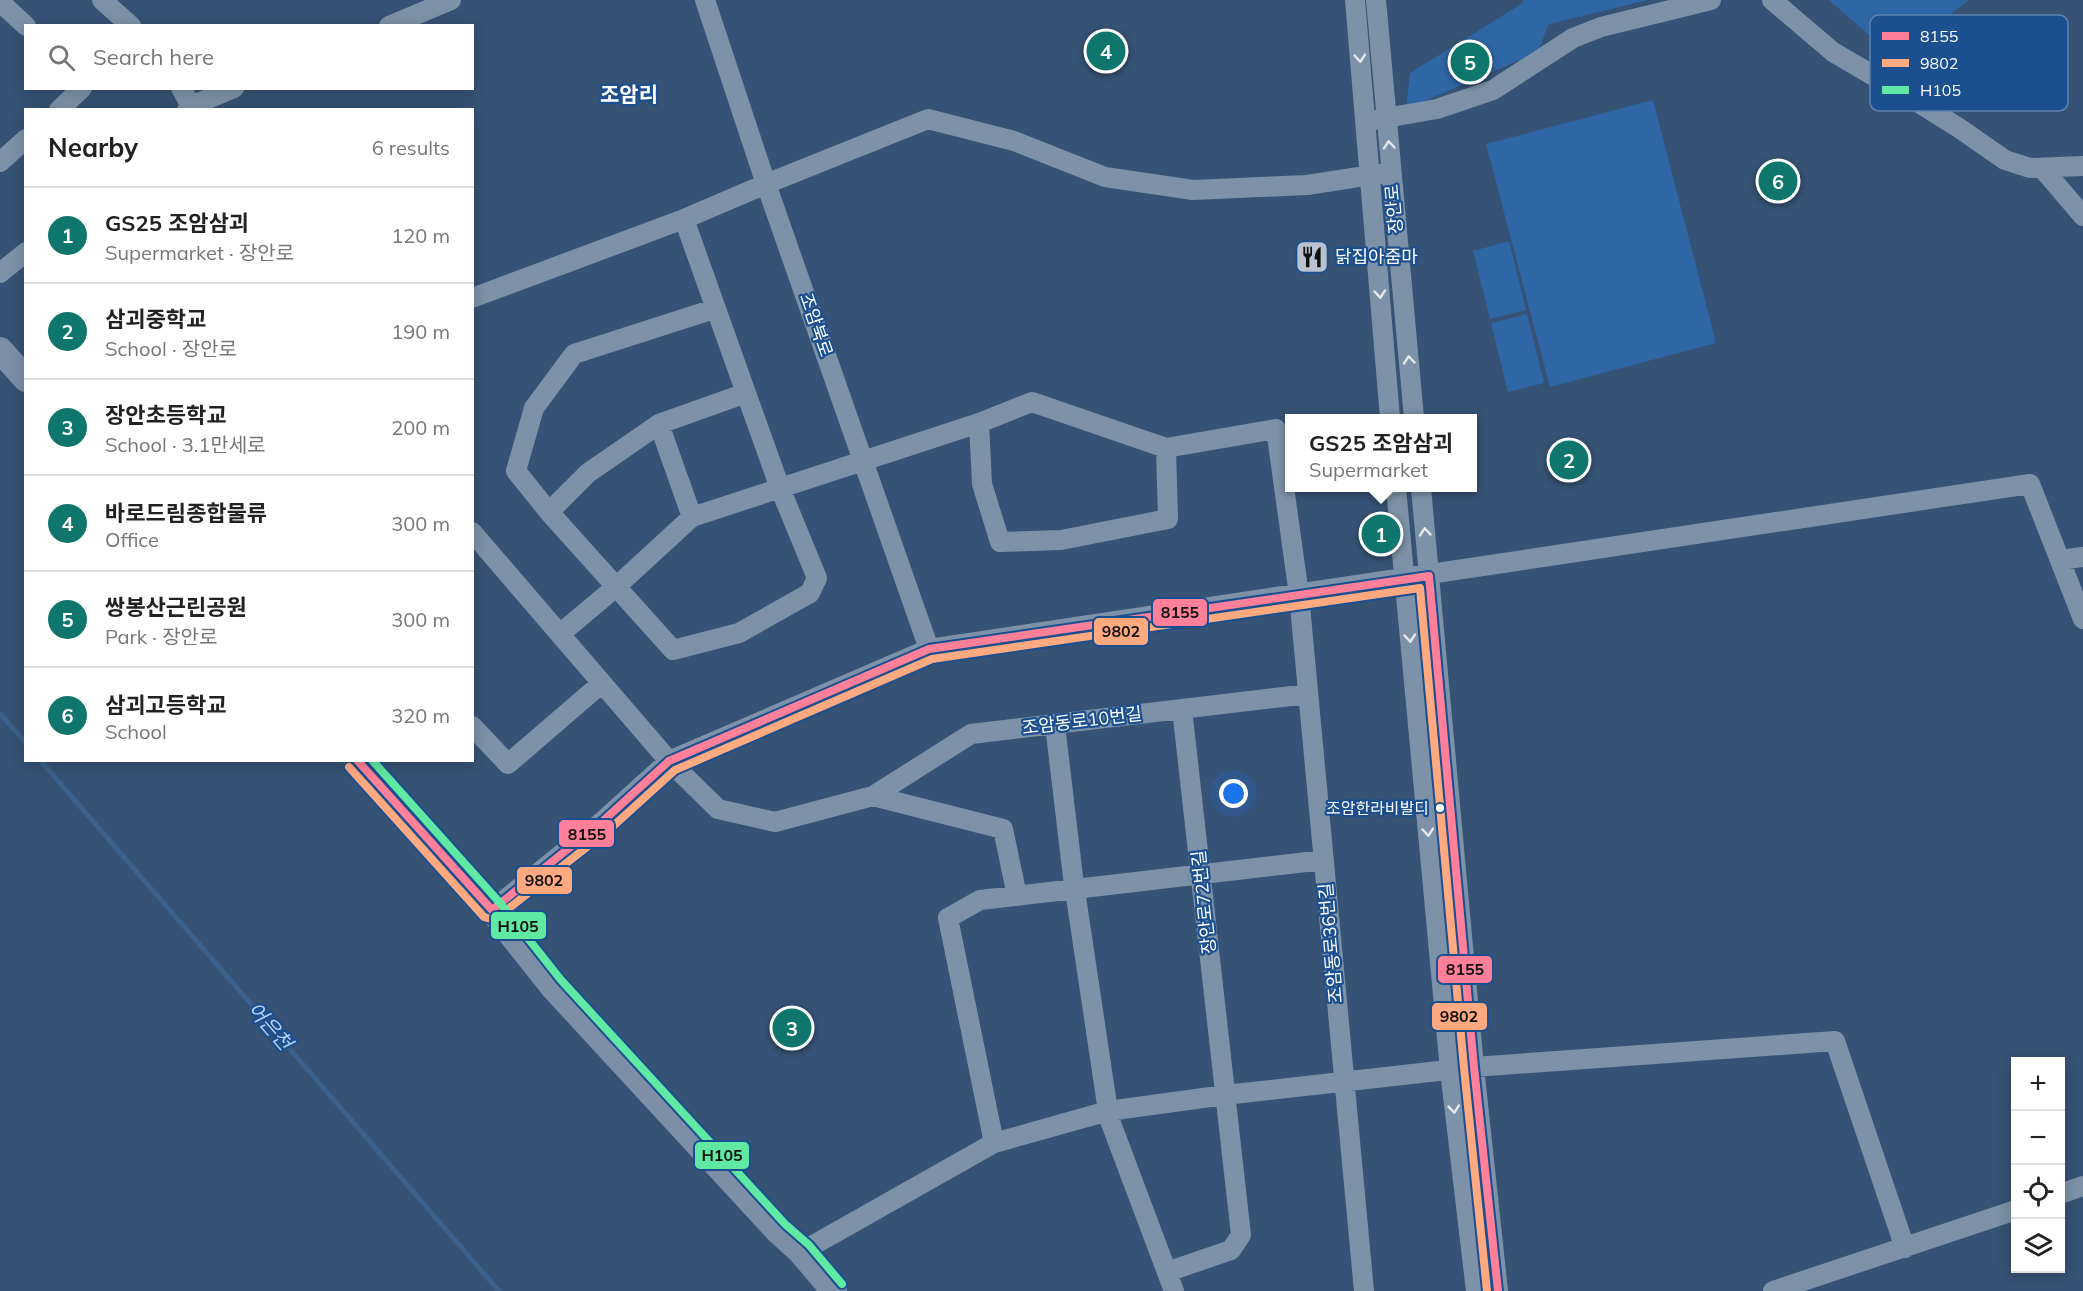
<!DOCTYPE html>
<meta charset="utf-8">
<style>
body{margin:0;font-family:Mulish,"Noto Sans KR",sans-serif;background:#f6f6f6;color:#222}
.controls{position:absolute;right:18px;bottom:18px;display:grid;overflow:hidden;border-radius:0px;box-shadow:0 3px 15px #0003}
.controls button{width:54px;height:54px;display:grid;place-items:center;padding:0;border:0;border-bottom:2px solid #e0e0e0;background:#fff;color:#222;font:30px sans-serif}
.you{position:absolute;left:1234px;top:794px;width:21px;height:21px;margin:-15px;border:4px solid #fff;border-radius:50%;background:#1a73e8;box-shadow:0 0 0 9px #1a73e833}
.badge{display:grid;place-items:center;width:39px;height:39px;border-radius:50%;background:#0f766e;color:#fff;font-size:20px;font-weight:700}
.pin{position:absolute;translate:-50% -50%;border:3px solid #fff;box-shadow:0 2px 6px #0006}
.popup{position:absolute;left:1285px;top:414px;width:192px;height:78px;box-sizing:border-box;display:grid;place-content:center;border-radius:0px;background:#fff;filter:drop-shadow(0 2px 4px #0005);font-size:20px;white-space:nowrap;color:#767676}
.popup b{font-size:22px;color:#222}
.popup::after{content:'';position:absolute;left:50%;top:100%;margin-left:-12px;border:12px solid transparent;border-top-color:#fff}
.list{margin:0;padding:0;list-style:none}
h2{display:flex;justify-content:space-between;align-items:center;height:78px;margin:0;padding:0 24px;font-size:26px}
h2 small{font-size:20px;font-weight:400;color:#767676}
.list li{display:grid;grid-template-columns:39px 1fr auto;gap:18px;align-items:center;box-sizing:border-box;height:96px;padding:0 24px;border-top:2px solid #e0e0e0}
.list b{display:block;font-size:22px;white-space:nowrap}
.list p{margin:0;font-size:20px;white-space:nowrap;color:#767676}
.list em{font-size:20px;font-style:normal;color:#767676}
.icon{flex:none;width:33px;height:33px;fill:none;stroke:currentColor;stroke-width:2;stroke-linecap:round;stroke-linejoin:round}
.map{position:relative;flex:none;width:2083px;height:1291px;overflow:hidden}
.search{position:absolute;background:#fff;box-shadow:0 3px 15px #0003;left:24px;top:24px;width:450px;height:66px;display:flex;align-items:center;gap:15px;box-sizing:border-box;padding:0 21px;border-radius:0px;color:#767676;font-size:22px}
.panel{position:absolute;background:#fff;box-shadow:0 3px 15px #0003;left:24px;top:108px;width:450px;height:654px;border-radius:0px}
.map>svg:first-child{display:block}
.green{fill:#2f66a5}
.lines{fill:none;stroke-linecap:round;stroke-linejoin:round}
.stream{stroke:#3b618d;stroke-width:5}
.minor{stroke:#7d92a8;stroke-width:20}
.major{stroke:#7d8ea7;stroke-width:26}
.bus-1-casing{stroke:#1b4f8f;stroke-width:12}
.bus-2-casing{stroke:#1b4f8f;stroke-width:12}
.bus-3-casing{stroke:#1b4f8f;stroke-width:12}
.bus-1{stroke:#ff8098;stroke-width:8}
.bus-2{stroke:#ffa980;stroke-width:8}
.bus-3{stroke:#60e9a3;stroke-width:8}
.oneway{stroke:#e5e9ee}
.bus-dot{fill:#fff;stroke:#1b4f8f;stroke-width:2}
.labels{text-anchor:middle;stroke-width:4.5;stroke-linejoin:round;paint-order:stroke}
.bus-label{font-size:16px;fill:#fff;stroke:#1b4f8f;text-anchor:end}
.street-label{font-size:18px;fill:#fff;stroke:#1b4f8f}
.poi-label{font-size:18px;fill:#fff;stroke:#1b4f8f;text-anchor:start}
.water-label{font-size:20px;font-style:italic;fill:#b5d3f5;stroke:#1b4f8f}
.quarter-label{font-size:21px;font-weight:bold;fill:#fff;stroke:#1b4f8f}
.key{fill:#1b4f8f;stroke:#5f84b1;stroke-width:1.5}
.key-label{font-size:16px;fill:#fff}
.line-badge{stroke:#1b4f8f;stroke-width:2}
.pale-badge-label{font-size:16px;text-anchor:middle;font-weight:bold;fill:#111}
</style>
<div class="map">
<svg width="2083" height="1291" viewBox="0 0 2083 1291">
<rect width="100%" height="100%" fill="#365274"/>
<!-- green -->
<path class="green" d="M 1523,0 L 1648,0 L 1549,24 L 1538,52 L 1406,109 L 1410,73 L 1523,3 Z
M 1829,0 L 1969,0 L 1913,43 L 1887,51 Z
M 1653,100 L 1716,343 L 1550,387 L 1486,144 Z
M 1509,241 L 1526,310 L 1490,319 L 1473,251 Z
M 1527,314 L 1544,383 L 1508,392 L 1491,323 Z"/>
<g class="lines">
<!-- stream -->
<path class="stream" d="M 0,714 L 26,743
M 40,760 L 499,1291"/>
<!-- minor -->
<path class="minor" d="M 102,0 L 131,26
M 705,0 L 766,184 L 929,649
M 1355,0 L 1390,418
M 1376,0 L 1414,418
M 1772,0 L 1833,52 L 1903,93 L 1959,128 L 2005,160 L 2030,168 L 2083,166
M 0,2 L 26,26
M 389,26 L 451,0
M 181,88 L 193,110
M 59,110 L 82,88
M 187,110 L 191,106 L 234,88
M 1374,120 L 1437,109 L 1493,90 L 1573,38 L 1601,27 L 1711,0
M 0,162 L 26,139
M 2042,168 L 2083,216
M 684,219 L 746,393
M 0,273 L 26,252
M 472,298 L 684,219 L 766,184 L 928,119 L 1014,141 L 1105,177 L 1193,190 L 1307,185 L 1391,172
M 746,393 L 780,488 L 817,578 L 810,593 L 739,633 L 673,650 L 549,512 L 588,473 L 659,424 Z
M 659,424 L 692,517
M 1166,448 L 1276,429 L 1299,595 L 1364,1291
M 1396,488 L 1450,1070 L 1476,1291
M 1421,488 L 1474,1067 L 1498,1291
M 549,512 L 516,471 L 534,408 L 574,354 L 714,309
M 472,532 L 669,761 L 718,809 L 775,822 L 873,796 L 971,734 L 1308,694
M 2060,560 L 2083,557
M 560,634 L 617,586 L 692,517 L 979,423 L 1032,402 L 1166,448 L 1168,519 L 1061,540 L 1000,542 L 982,484 L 979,423
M 1055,725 L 1073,877 L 1109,1118 L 1174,1291
M 472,726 L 508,764 L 602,683
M 873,796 L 1003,829 L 1017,896
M 1324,860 L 980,900 L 948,918 L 994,1143 L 1108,1111 L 1225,1095 L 1474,1067 L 1835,1041 L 1905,1248
M 492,910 L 604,820 L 669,761 L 929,649 L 2030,484 L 2083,619
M 2060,1194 L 2083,1186
M 801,1252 L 994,1143
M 1167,1272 L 1231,1250 L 1241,1235 L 1182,709
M 1773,1291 L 2016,1210"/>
<!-- major -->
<path class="major" d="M 0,350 L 26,379
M 357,760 L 492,910 L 553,987 L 778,1231 L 801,1252 L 834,1291"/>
<!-- bus-1 casing -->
<g class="bus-1-casing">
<path id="bus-1" d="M 357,760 L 492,910 L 604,820 L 669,761 L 929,649 L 1429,576 L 1474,1067 L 1498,1291"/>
</g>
<!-- bus-2 casing -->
<g class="bus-2-casing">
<path id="bus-2" d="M 349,767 L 484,917 L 494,920 L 611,828 L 675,770 L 932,659 L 1420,588 L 1464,1068 L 1487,1291"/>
</g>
<!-- bus-3 casing -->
<g class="bus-3-casing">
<path id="bus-3" d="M 372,760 L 500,903 L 561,980 L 785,1224 L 809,1245 L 842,1284"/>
</g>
<!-- bus-1 -->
<use href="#bus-1" class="bus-1"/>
<!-- bus-2 -->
<use href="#bus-2" class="bus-2"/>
<!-- bus-3 -->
<use href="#bus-3" class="bus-3"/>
</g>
<!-- one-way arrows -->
<defs><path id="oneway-chevron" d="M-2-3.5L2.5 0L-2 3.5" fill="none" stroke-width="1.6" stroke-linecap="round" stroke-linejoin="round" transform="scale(1.5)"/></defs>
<g class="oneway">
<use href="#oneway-chevron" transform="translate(1360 58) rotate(85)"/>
<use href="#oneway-chevron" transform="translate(1389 145) rotate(-95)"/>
<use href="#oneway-chevron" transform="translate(1380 294) rotate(85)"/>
<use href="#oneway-chevron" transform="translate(1409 360) rotate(-95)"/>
<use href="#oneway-chevron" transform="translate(1425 532) rotate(-95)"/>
<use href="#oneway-chevron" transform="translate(1410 638) rotate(85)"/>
<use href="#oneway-chevron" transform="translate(1428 832) rotate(85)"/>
<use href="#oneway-chevron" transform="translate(1454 1109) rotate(84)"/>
</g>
<!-- icons -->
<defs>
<g id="restaurant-square" transform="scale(1.725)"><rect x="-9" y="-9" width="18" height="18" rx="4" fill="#b9c2ce" stroke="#1b4f8f"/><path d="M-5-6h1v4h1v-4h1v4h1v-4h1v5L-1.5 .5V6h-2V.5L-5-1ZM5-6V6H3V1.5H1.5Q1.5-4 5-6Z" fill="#111"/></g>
</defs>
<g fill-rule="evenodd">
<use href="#restaurant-square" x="1312" y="257"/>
</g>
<!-- markers -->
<circle class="bus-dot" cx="1440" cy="808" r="5"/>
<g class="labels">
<!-- bus labels -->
<g class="bus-label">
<text x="1429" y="814">조암한라비발디</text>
</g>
<!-- street labels -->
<g class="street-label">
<text transform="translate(1394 209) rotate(-95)" y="6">장안로</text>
<text transform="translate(816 325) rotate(71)" y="6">조암북로</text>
<text transform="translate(1082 721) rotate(-7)" y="6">조암동로10번길</text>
<text transform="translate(1204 902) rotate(-96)" y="6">장안로72번길</text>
<text transform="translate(1331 943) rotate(-95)" y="6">조암동로36번길</text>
</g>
<!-- poi labels -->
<g class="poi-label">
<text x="1335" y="263">닭집아줌마</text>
</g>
<!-- water labels -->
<g class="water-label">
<text transform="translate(270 1026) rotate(49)" y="7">어은천</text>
</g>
<!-- quarter labels -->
<g class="quarter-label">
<text x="629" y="102">조암리</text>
</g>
</g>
<!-- legend -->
<rect x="1870" y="15" width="198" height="96" rx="9" class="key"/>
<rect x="1882" y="32" width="27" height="8" fill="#ff8098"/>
<rect x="1882" y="59" width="27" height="8" fill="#ffa980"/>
<rect x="1882" y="86" width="27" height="8" fill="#60e9a3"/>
<g class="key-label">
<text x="1920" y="42">8155</text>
<text x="1920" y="69">9802</text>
<text x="1920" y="96">H105</text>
</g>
<g class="line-badge">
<rect x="1152" y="598" width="56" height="29" rx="6" fill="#ff8098"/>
<rect x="1093" y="617" width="56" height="29" rx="6" fill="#ffa980"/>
<rect x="558" y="819" width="57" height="29" rx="6" fill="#ff8098"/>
<rect x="516" y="866" width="57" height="29" rx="6" fill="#ffa980"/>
<rect x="490" y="911" width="57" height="29" rx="6" fill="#60e9a3"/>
<rect x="1437" y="955" width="56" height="29" rx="6" fill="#ff8098"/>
<rect x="1431" y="1002" width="57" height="29" rx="6" fill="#ffa980"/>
<rect x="694" y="1141" width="56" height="29" rx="6" fill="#60e9a3"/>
</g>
<g class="pale-badge-label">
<text x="1180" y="618">8155</text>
<text x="1121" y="637">9802</text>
<text x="587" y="840">8155</text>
<text x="544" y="886">9802</text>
<text x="518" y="932">H105</text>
<text x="1465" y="975">8155</text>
<text x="1459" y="1022">9802</text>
<text x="722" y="1161">H105</text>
</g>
</svg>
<div class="controls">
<button>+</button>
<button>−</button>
<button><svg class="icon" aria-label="locate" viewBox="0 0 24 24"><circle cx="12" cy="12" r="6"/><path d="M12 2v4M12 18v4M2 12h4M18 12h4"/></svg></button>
<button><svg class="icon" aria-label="layers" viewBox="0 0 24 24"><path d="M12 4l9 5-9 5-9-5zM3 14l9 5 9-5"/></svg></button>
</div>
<div class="you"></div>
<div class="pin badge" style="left:1381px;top:534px">1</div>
<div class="popup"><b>GS25 조암삼괴</b>Supermarket</div>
<div class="pin badge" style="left:1569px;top:460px">2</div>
<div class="pin badge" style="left:792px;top:1028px">3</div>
<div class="pin badge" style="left:1106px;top:51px">4</div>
<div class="pin badge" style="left:1470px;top:62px">5</div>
<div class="pin badge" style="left:1778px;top:181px">6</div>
<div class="search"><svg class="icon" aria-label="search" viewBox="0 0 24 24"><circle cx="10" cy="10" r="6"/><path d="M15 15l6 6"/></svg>Search here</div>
<section class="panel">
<h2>Nearby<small>6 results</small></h2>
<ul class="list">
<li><span class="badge">1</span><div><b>GS25 조암삼괴</b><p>Supermarket · 장안로</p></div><em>120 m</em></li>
<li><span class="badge">2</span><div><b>삼괴중학교</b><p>School · 장안로</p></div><em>190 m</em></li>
<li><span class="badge">3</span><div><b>장안초등학교</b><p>School · 3.1만세로</p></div><em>200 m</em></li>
<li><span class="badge">4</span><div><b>바로드림종합물류</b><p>Office</p></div><em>300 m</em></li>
<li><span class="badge">5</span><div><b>쌍봉산근린공원</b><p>Park · 장안로</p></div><em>300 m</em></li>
<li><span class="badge">6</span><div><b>삼괴고등학교</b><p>School</p></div><em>320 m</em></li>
</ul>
</section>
</div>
